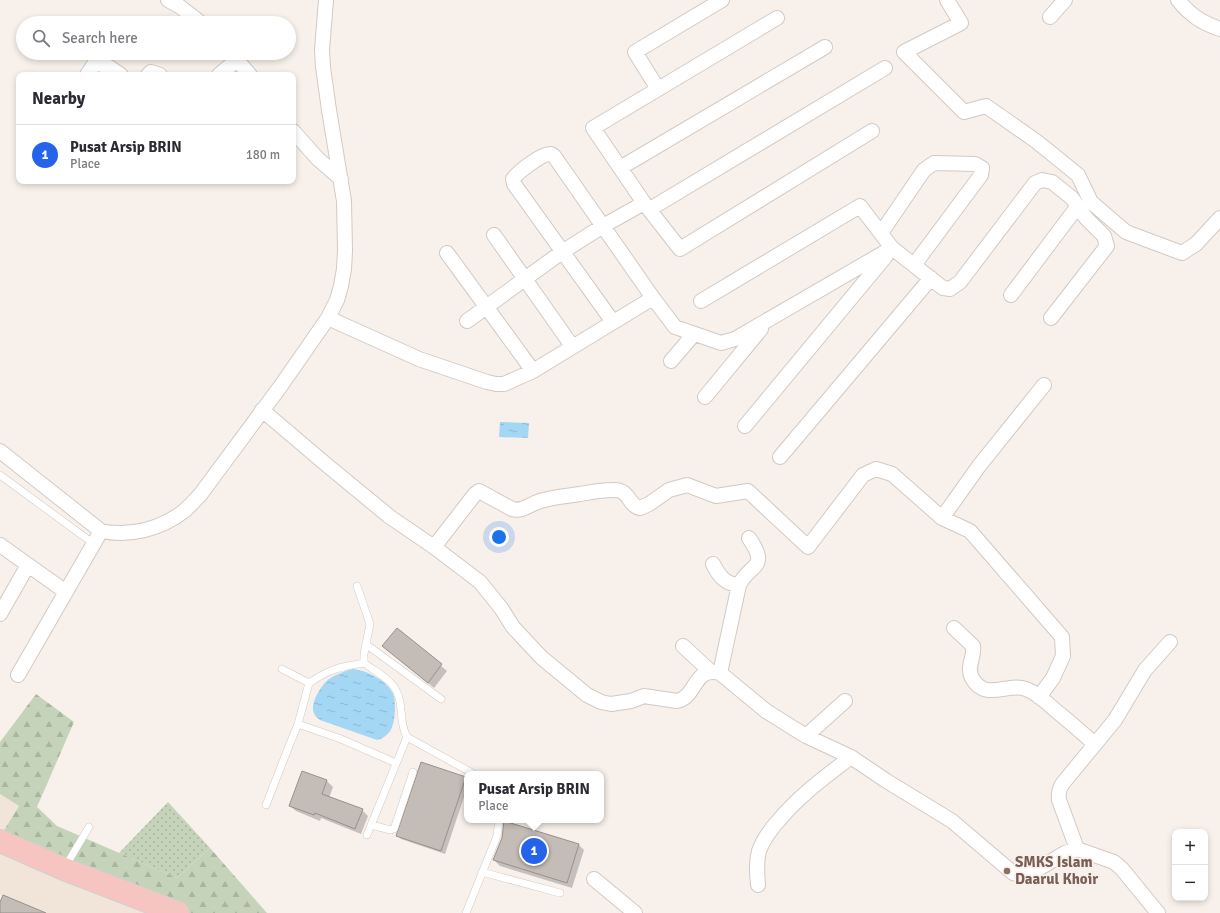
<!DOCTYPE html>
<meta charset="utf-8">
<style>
body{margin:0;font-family:Signika,sans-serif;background:#f2f2f3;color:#2b2b33}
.controls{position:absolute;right:12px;bottom:12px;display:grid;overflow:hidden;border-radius:8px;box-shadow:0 2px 6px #0003}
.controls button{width:36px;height:36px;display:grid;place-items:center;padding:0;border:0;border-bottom:1px solid #e1e1e2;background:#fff;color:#2b2b33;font:20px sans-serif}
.you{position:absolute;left:499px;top:537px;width:14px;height:14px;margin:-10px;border:3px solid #fff;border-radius:50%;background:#1a73e8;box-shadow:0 0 0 6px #1a73e833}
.badge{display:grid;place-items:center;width:26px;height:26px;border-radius:50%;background:#2563eb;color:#fff;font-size:13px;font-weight:700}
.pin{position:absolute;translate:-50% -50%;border:2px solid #fff;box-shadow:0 1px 4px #0006}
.popup{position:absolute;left:464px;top:771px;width:140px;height:52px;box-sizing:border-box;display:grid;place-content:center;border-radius:8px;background:#fff;filter:drop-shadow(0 1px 3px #0005);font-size:13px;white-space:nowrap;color:#7c7c81}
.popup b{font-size:15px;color:#2b2b33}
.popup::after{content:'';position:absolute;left:50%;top:100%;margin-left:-8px;border:8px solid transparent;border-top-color:#fff}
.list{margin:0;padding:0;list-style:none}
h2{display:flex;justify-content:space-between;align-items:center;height:52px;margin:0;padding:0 16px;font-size:17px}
h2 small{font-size:13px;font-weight:400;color:#7c7c81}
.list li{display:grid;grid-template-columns:26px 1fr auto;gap:12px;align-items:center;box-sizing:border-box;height:60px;padding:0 16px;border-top:1px solid #e1e1e2}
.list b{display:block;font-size:15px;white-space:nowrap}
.list p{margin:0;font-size:13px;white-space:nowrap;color:#7c7c81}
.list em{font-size:13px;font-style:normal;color:#7c7c81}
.icon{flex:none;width:22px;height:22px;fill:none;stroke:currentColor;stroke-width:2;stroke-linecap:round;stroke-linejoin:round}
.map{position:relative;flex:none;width:1220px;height:913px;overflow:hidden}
.search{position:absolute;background:#fff;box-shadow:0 2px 6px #0003;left:16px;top:16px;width:280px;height:44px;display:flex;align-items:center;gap:10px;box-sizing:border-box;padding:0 14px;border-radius:22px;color:#7c7c81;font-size:15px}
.panel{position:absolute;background:#fff;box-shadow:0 2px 6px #0003;left:16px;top:72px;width:280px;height:112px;border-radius:8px}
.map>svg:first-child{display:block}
.built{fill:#f1e4d9}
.grass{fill:url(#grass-dots)}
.forest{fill:url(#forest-firs)}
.water{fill:url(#water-ripples)}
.shadow{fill:#0003}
.building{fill:#c4bdb7;stroke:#97918b}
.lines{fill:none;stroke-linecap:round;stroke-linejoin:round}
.service-casing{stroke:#d1cac4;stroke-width:8}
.minor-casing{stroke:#d1cac4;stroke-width:16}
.primary-casing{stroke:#d0cfcf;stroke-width:24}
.service{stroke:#fff;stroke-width:7}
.minor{stroke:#fff;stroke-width:14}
.primary{stroke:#f7c5c1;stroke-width:22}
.education-dot{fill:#8d6e63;stroke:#f8f1eb;stroke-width:1.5}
.labels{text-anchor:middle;stroke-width:3.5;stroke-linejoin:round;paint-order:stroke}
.education-label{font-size:15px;font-weight:bold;fill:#785e54;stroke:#f8f1eb;text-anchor:start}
</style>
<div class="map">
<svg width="1220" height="913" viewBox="0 0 1220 913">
<defs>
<pattern id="grass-dots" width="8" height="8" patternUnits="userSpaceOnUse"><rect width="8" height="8" fill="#c4d3b9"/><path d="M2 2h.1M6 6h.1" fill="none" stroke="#a9b59f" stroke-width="1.8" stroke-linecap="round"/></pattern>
<pattern id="forest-firs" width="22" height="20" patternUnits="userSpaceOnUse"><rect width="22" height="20" fill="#c4d3b9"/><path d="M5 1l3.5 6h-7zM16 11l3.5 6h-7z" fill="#a9b59f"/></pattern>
<pattern id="water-ripples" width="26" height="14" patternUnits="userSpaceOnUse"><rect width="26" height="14" fill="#a4d7f3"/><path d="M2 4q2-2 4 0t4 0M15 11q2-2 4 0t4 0" fill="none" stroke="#8db9d0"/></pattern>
</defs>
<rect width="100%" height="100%" fill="#f8f1eb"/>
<!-- built -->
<path class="built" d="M 0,794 L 19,806 L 0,837 Z
M 0,843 L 179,913 L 42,913 L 0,895 Z"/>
<!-- grass -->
<path class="grass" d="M 168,802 L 210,848 L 177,878 L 119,853 Z"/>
<!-- forest -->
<path class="forest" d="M 36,694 L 74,722 L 37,807 L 57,826 L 177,878 L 210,848 L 267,913 L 179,913 L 0,837 L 19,806 L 0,794 L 0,742 Z"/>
<!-- water -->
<path class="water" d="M 500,422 L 529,423 L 528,438 L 499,437 Z
M 353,669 C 368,671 384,679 392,692 C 395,697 395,705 395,711 C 394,724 392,736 377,740 L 320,720 C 319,719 315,716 315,715 C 308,706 321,685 329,679 C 337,674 344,671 353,669 Z"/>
<!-- shadow -->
<path class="shadow" d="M 398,629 L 447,671 L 434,688 L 390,652 Z
M 303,772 L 327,781 L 333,787 L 329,798 L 362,810 L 368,816 L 361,834 L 321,818 L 320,821 L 296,811 L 290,806 Z
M 465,778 L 467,779 L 467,788 L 445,854 L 401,839 L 397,835 Z
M 578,844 L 584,850 L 572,888 L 500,866 L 494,860 Z"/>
<!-- building -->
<path class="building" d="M 397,628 L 442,664 L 428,683 L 382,646 Z
M 421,762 L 466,777 L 441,851 L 396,836 Z
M 302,771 L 327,780 L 322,794 L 363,809 L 355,829 L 315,813 L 314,815 L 289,806 Z
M 504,821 L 579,844 L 567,883 L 493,860 L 502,838 Z
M 3,895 L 46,913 L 0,913 L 0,902 Z"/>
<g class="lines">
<!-- service casing -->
<g class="service-casing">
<path id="service" d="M 0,475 L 94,544
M 357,586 L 370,624 L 364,654 L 364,663 C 385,678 399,682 401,710 C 402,720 402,728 407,737 L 474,774
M 367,645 L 441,699
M 282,669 L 309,683
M 298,724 L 309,683 C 330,669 339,667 364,663
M 266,805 L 289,746 L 298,724 L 341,739 L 396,763
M 371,825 L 391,830 L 394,829 L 413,772
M 367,835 L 407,737
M 65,867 L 89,827
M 482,872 L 560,893
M 466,913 L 497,836 L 499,820"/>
</g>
<!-- minor casing -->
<g class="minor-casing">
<path id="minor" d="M 168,0 L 179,6 L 201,23
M 947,0 L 961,23 L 904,52 L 964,112 L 986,106 L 1036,141 L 1078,175 L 1091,202 L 1126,232 L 1182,253 L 1196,244 L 1220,218
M 1178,0 C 1190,15 1202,23 1220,29
M 1050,17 L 1065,0
M 777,18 L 593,128 L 644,203 L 680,249 L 872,131
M 231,53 L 250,75
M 87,75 L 95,63 L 109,67 L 121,75
M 148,75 L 151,72 L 160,75
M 219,75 L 237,60
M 658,89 L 635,52 L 722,0
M 293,131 L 318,159 L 341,179
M 620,168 L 825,47
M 650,209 L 885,68
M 881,233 L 924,170 L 934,163 L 975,164 L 982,168 L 981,175 L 914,265
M 494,235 L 572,346
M 447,253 L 533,371
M 1011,295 L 1077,207
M 701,301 L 860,206 L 892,248 L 943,288 L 950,289 L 960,282 L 1035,183 L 1042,180 L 1052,182 L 1072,198 L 1086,218 L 1104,236 L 1107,246 L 1051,318
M 328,318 L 419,359 L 487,382 L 496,384 L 504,384 L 533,371 L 653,298
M 467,321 L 562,252 L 603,226 L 644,203
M 613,322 L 514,184 L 513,179 C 518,172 542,153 551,154 L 554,156 L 653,298 L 675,327 L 721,343 L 735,339 L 892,248
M 671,361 L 694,334
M 705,397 L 761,329
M 262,410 L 328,466 L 390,517 L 434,547 L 480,582 L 501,608 L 513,627 L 526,641 L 542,658 L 587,695 L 601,702 L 611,704 L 631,701 L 644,696 L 677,701 C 697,697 693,666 720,673 L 766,711 L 806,736 L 851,757 L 885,780 L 952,821 L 1013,873 L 1020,875 L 1028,875 L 1065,853 L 1077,849 L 1114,862 L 1122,869 L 1158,913
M 745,426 L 886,256
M 0,451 L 101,531 C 130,537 161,529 184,511 C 190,506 195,500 200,495 L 280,387 L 328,318 L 337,300 L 341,286 L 344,269 L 345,251 L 344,201 L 329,110 L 323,67 L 322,50 L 326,0
M 780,457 L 931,278
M 942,518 L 979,466 L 1044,385
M 0,545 L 66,592
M 434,547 L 475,494 L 479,491 L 512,509 C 523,512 530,504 540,501 C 553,497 567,496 580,494 C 591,492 602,490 613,490 C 630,489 628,506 640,508 L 649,504 L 669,490 L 687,485 L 716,496 L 748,491 L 808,547 L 863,475 L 876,469 L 892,474 L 942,518 L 970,531 L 1062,637 L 1063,656 L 1053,678 L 1039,697
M 713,564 C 719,576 725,584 739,585
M 0,614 L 28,565
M 954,628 L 973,646 C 975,657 966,666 972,678 C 985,702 1008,682 1026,689 C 1037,693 1046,702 1055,710 C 1069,721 1082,733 1095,744
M 683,646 L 710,671
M 720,673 L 739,585 C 750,563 770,569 749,538
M 18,675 L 101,531
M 806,736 L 845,701
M 1077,849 L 1059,800 C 1058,793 1059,789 1063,783 L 1115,720 L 1145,670 L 1170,642
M 594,879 L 635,913
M 758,885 C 757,873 756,862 759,851 C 763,839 771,829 779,820 C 800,795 825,777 851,757"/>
</g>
<!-- primary casing -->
<g class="primary-casing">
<path id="primary" d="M 0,841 L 64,869 L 178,913"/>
</g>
<!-- service -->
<use href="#service" class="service"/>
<!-- minor -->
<use href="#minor" class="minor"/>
<!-- primary -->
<use href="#primary" class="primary"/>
</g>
<!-- markers -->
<circle class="education-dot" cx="1007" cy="871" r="4"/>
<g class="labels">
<!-- education labels -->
<g class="education-label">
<text x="1015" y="867">SMKS Islam<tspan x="1015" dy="17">Daarul Khoir</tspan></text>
</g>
</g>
</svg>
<div class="controls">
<button>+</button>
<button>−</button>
</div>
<div class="you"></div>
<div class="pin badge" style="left:534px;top:851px">1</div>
<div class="popup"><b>Pusat Arsip BRIN</b>Place</div>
<div class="search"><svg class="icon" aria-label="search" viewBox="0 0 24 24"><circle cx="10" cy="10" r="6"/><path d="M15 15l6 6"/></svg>Search here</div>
<section class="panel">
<h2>Nearby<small></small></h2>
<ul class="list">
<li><span class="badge">1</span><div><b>Pusat Arsip BRIN</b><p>Place</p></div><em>180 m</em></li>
</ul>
</section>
</div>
